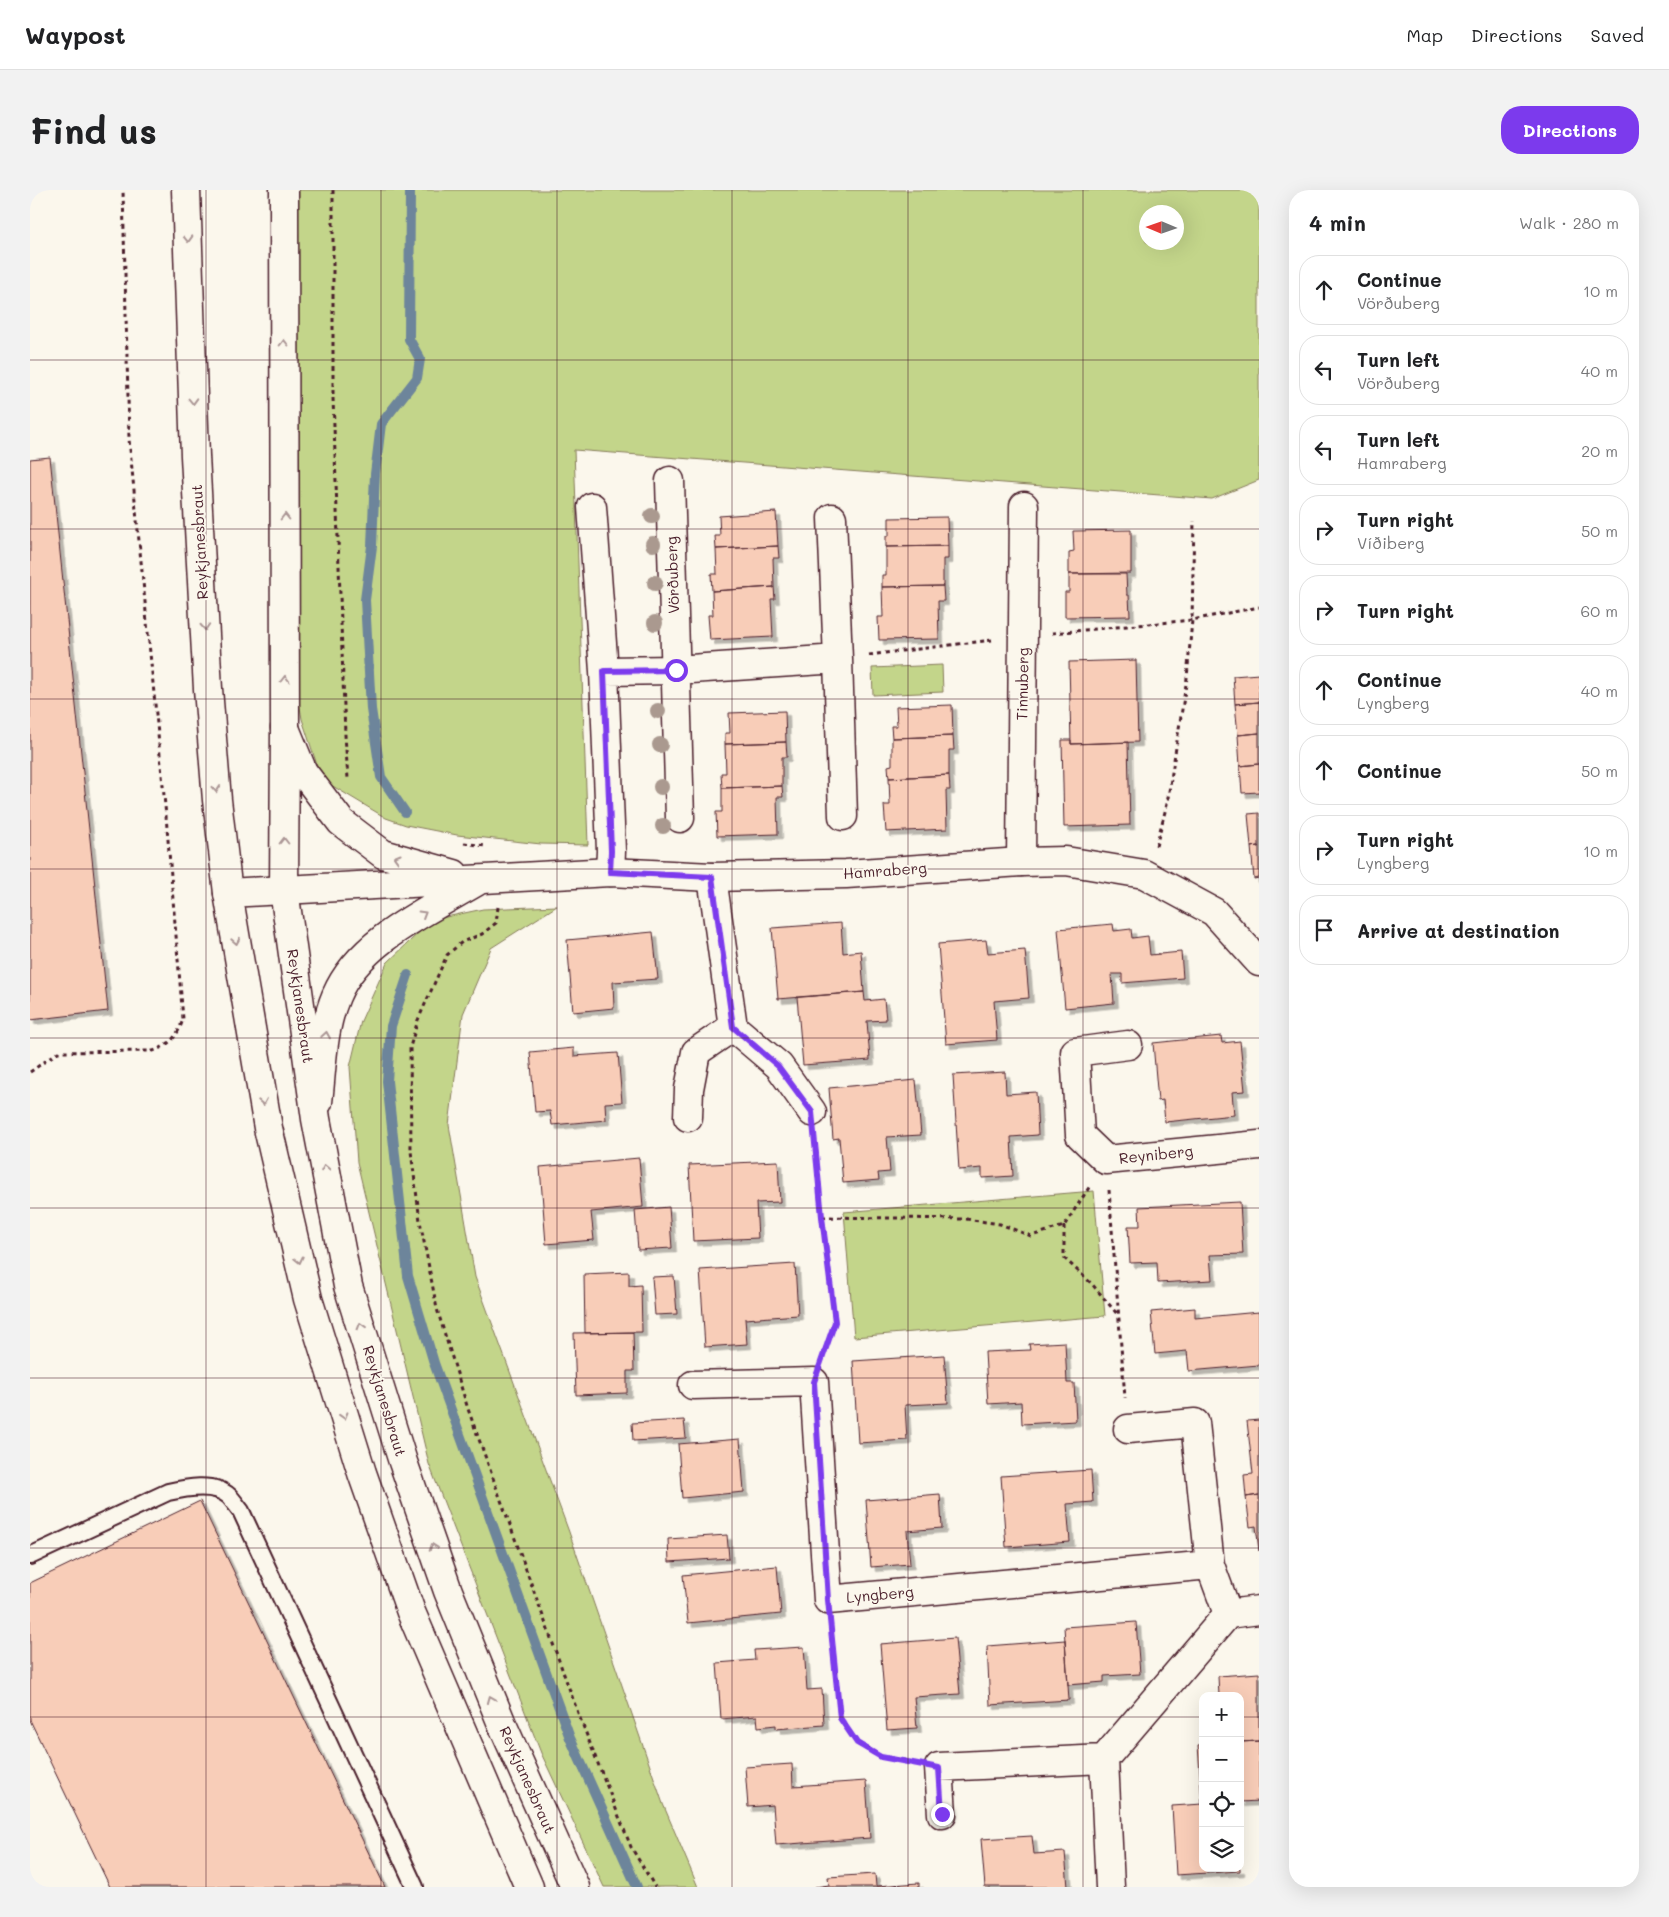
<!DOCTYPE html>
<meta charset="utf-8">
<style>
body{margin:0;font-family:Mali,sans-serif;background:#f2f2f2;color:#202124}
.controls{position:absolute;right:15px;bottom:15px;display:grid;overflow:hidden;border-radius:10px;box-shadow:0 5px 20px #0002}
.controls button{width:45px;height:45px;display:grid;place-items:center;padding:0;border:0;border-bottom:1px solid #e0e0e0;background:#fff;color:#202124;font:25px sans-serif}
.compass{position:absolute;left:1109px;top:15px;width:45px;height:45px;border-radius:50%;background:#fff;box-shadow:0 5px 20px #0002;rotate:272deg}
.stop{position:absolute;width:15px;height:15px;margin:-11px;border:4px solid #7c3aed;border-radius:50%;background:#fff}
.stop.end{background:#7c3aed;border-color:#fff;box-shadow:0 1px 5px #0008}
.list{margin:0;padding:0;list-style:none}
h2{display:flex;justify-content:space-between;align-items:center;height:65px;margin:0;padding:0 20px;font-size:21px}
h2 small{font-size:16px;font-weight:400;color:#757577}
.list li{display:grid;grid-template-columns:32px 1fr auto;gap:15px;align-items:center;box-sizing:border-box;height:70px;margin:0 10px 10px;padding:0 10px;border:1px solid #e0e0e0;border-radius:20px}
.list b{display:block;font-size:19px;white-space:nowrap}
.list p{margin:0;font-size:16px;white-space:nowrap;color:#757577}
.list em{font-size:16px;font-style:normal;color:#757577}
.icon{flex:none;width:28px;height:28px;fill:none;stroke:currentColor;stroke-width:2;stroke-linecap:round;stroke-linejoin:round}
.map{position:relative;flex:none;width:1229px;height:1697px;overflow:hidden;border-radius:20px}
header{display:flex;align-items:center;gap:30px;box-sizing:border-box;height:70px;padding:0 25px;background:#fff;border-bottom:1px solid #e0e0e0}
header strong{font-size:24px}
nav{display:flex;gap:28px;margin-inline-start:auto;font-size:18px}
.intro{display:flex;align-items:center;justify-content:space-between;box-sizing:border-box;height:120px;padding:0 30px}
h1{margin:0;font-size:35px}
.button{padding:12px 22px;border-radius:20px;background:#7c3aed;color:#fff;font-size:18px;font-weight:700}
main{display:flex;gap:30px;padding:0 30px}
aside{flex:1;background:#fff;border-radius:20px;box-shadow:0 5px 20px #0002}
.map>svg:first-child{display:block}
.green{fill:#c3d58a;stroke:#867a5a;fill-rule:evenodd}
.lines{fill:none;stroke-linecap:round;stroke-linejoin:round}
.stream{stroke:#6d859b;stroke-width:10}
.building{fill:#f8cdb8;stroke:#4a1f2b;filter:url(#shadow)}
.service-casing{stroke:#4a1f2b;stroke-width:20}
.minor-casing{stroke:#4a1f2b;stroke-width:31}
.tertiary-casing{stroke:#4a1f2b;stroke-width:31}
.trunk-casing{stroke:#4a1f2b;stroke-width:31}
.path{stroke:#4a1f2b;stroke-width:3;stroke-dasharray:4 4;stroke-linecap:butt}
.service{stroke:#fbf7ec;stroke-width:16}
.minor{stroke:#fbf7ec;stroke-width:28}
.tertiary{stroke:#fbf7ec;stroke-width:28}
.trunk{stroke:#fbf7ec;stroke-width:28}
.tree{fill:#aa998f}
.oneway{stroke:#ab9695}
.route{stroke:#7c3aed;stroke-width:6}
.grid{fill:none;stroke:#4a1f2b;stroke-width:1;stroke-opacity:0.55}
.labels{text-anchor:middle;stroke-width:4;stroke-linejoin:round;paint-order:stroke}
.street-label{font-size:15px;fill:#4a1f2b;stroke:#fbf7ec}
</style>
<header>
<strong>Waypost</strong>
<nav><a>Map</a><a>Directions</a><a>Saved</a></nav>
</header>
<div class="intro"><h1>Find us</h1><a class="button">Directions</a></div>
<main>
<div class="map">
<svg width="1229" height="1697" viewBox="0 0 1229 1697">
<defs>
<filter id="shadow"><feDropShadow dx="4.5" dy="4.5" stdDeviation="0" flood-color="#0004"/></filter>
</defs>
<rect width="100%" height="100%" fill="#fbf7ec"/>
<filter id="ink" filterUnits="userSpaceOnUse"><feTurbulence type="fractalNoise" baseFrequency=".02" numOctaves="2"/><feDisplacementMap in="SourceGraphic" scale="10" xChannelSelector="R" yChannelSelector="G"/><feConvolveMatrix kernelMatrix="1 2 1 2 8 2 1 2 1" color-interpolation-filters="sRGB"/></filter>
<g filter="url(#ink)">
<!-- green -->
<path class="green" d="M 267,0 L 1229,0 L 1229,290 L 1182,309 L 544,260 L 558,655 L 511,654 L 427,645 L 376,635 L 356,628 L 301,595 L 287,575 L 272,529 L 265,487 ZM 1116,22 L 1146,22 L 1146,52 L 1116,52 Z
M 912,475 L 913,502 L 843,505 L 842,478 Z
M 527,716 L 461,758 L 433,824 L 419,935 L 445,1087 L 539,1342 L 633,1614 L 668,1697 L 574,1697 L 511,1563 L 399,1274 L 327,972 L 320,877 L 331,831 L 357,773 L 402,730 L 453,719 Z
M 1064,1001 L 1075,1126 L 824,1147 L 814,1022 Z"/>
<g class="lines">
<!-- stream -->
<path class="stream" d="M 375,622 L 351,587 L 341,519 L 335,410 L 342,356 L 345,284 L 351,234 L 387,188 L 390,169 L 379,149 L 380,0
M 378,785 L 361,836 L 357,891 L 378,1086 L 404,1173 L 540,1548 L 607,1697"/>
</g>
<!-- building -->
<path class="building" d="M 20,267 L 78,821 L 0,830 L 0,269 Z
M 746,322 L 748,356 L 686,359 L 685,346 L 690,346 L 689,326 Z
M 917,327 L 918,356 L 856,357 L 856,346 L 859,346 L 859,328 Z
M 1101,340 L 1101,383 L 1039,384 L 1039,362 L 1044,361 L 1043,341 Z
M 748,356 L 749,368 L 743,368 L 744,397 L 682,401 L 681,384 L 687,384 L 686,359 Z
M 918,356 L 918,369 L 913,369 L 913,396 L 852,397 L 852,385 L 856,385 L 856,357 Z
M 1039,384 L 1096,384 L 1097,405 L 1099,405 L 1100,426 L 1035,427 L 1035,402 L 1039,402 Z
M 913,396 L 914,411 L 908,411 L 909,449 L 849,450 L 848,427 L 853,427 L 852,397 Z
M 744,397 L 745,409 L 741,409 L 743,447 L 680,450 L 678,425 L 683,425 L 682,401 Z
M 1106,470 L 1108,552 L 1041,554 L 1039,472 Z
M 1229,484 L 1229,512 L 1205,514 L 1203,486 Z
M 1229,512 L 1229,543 L 1208,545 L 1205,514 Z
M 922,515 L 923,546 L 862,548 L 861,536 L 867,536 L 866,517 Z
M 755,521 L 756,552 L 695,554 L 695,543 L 700,543 L 699,523 Z
M 1229,543 L 1229,574 L 1210,576 L 1208,545 Z
M 923,546 L 924,560 L 919,560 L 919,585 L 859,588 L 858,576 L 862,575 L 862,548 Z
M 1032,550 L 1041,550 L 1041,554 L 1098,552 L 1100,635 L 1034,637 Z
M 756,552 L 757,567 L 752,567 L 752,596 L 692,598 L 691,583 L 696,583 L 695,554 Z
M 1229,574 L 1229,602 L 1212,603 L 1210,576 Z
M 919,585 L 920,600 L 916,600 L 917,639 L 856,642 L 854,615 L 860,615 L 859,588 Z
M 752,596 L 753,607 L 747,607 L 748,644 L 687,646 L 686,622 L 692,622 L 692,598 Z
M 1229,623 L 1229,656 L 1221,657 L 1218,624 Z
M 1229,656 L 1229,688 L 1224,689 L 1221,657 Z
M 811,733 L 813,763 L 831,761 L 834,802 L 748,809 L 742,738 Z
M 1083,734 L 1084,741 L 1101,739 L 1102,748 L 1118,746 L 1120,765 L 1151,762 L 1153,788 L 1092,793 L 1092,784 L 1082,784 L 1084,813 L 1035,818 L 1028,739 Z
M 623,742 L 628,789 L 583,792 L 584,818 L 543,822 L 537,750 Z
M 956,750 L 958,763 L 995,760 L 999,808 L 964,811 L 967,850 L 916,854 L 908,754 Z
M 834,802 L 835,811 L 854,809 L 856,830 L 837,831 L 840,870 L 773,875 L 767,807 Z
M 1191,846 L 1192,853 L 1210,851 L 1215,901 L 1202,902 L 1204,925 L 1135,932 L 1133,910 L 1128,911 L 1123,853 Z
M 544,858 L 544,866 L 588,863 L 592,912 L 575,913 L 576,930 L 522,935 L 520,921 L 505,922 L 500,862 Z
M 975,882 L 976,904 L 1006,902 L 1008,945 L 981,947 L 983,986 L 952,988 L 952,978 L 929,980 L 923,885 Z
M 886,890 L 891,945 L 857,947 L 860,982 L 848,983 L 849,990 L 813,993 L 809,948 L 803,949 L 799,898 Z
M 609,968 L 613,1017 L 561,1022 L 564,1050 L 516,1054 L 510,977 Z
M 748,971 L 750,1012 L 726,1013 L 728,1048 L 663,1051 L 659,975 Z
M 1210,1012 L 1213,1064 L 1180,1065 L 1182,1090 L 1128,1093 L 1127,1072 L 1100,1073 L 1098,1036 L 1110,1036 L 1109,1017 Z
M 639,1017 L 642,1058 L 608,1060 L 605,1020 Z
M 765,1074 L 768,1125 L 715,1129 L 717,1154 L 675,1157 L 670,1080 Z
M 599,1082 L 599,1096 L 611,1095 L 612,1142 L 555,1143 L 554,1084 Z
M 644,1086 L 647,1124 L 625,1125 L 622,1087 Z
M 1165,1118 L 1165,1128 L 1229,1122 L 1229,1175 L 1159,1181 L 1157,1161 L 1125,1164 L 1121,1122 Z
M 603,1142 L 604,1181 L 597,1181 L 597,1203 L 546,1205 L 544,1143 Z
M 1035,1152 L 1037,1193 L 1044,1193 L 1046,1231 L 992,1234 L 991,1212 L 958,1214 L 955,1162 L 1000,1160 L 999,1154 Z
M 914,1165 L 918,1213 L 875,1215 L 877,1250 L 828,1253 L 823,1171 Z
M 654,1230 L 656,1248 L 603,1251 L 602,1233 Z
M 1229,1230 L 1229,1305 L 1216,1307 L 1214,1285 L 1223,1284 L 1217,1231 Z
M 710,1249 L 714,1302 L 652,1308 L 648,1254 Z
M 1061,1280 L 1063,1312 L 1037,1314 L 1040,1352 L 976,1357 L 971,1286 Z
M 910,1304 L 912,1338 L 877,1341 L 880,1374 L 841,1377 L 836,1310 Z
M 1229,1305 L 1229,1361 L 1226,1336 L 1220,1337 L 1216,1307 Z
M 170,1311 L 355,1697 L 80,1697 L 0,1530 L 0,1393 Z
M 697,1345 L 699,1368 L 639,1372 L 638,1349 Z
M 747,1376 L 751,1424 L 658,1433 L 653,1385 Z
M 1106,1432 L 1110,1484 L 1074,1486 L 1074,1492 L 1038,1495 L 1034,1437 Z
M 925,1448 L 930,1504 L 884,1507 L 887,1538 L 857,1540 L 850,1454 Z
M 1035,1450 L 1039,1510 L 960,1515 L 957,1456 Z
M 774,1457 L 777,1500 L 792,1499 L 794,1535 L 746,1539 L 746,1535 L 728,1537 L 727,1526 L 691,1529 L 687,1473 L 725,1470 L 724,1460 Z
M 1229,1483 L 1229,1551 L 1210,1552 L 1210,1506 L 1189,1506 L 1188,1486 Z
M 1229,1551 L 1229,1611 L 1210,1612 L 1210,1552 Z
M 1173,1554 L 1173,1614 L 1172,1615 L 1168,1555 Z
M 762,1574 L 763,1596 L 836,1591 L 840,1648 L 746,1655 L 743,1615 L 718,1617 L 715,1577 Z
M 1173,1614 L 1173,1678 L 1210,1678 L 1210,1681 L 1146,1685 L 1142,1616 Z
M 1002,1646 L 1004,1664 L 1035,1662 L 1038,1697 L 955,1697 L 951,1649 Z
M 845,1684 L 846,1696 L 889,1693 L 889,1697 L 785,1697 L 799,1695 L 798,1687 Z"/>
<g class="lines">
<!-- service casing -->
<g class="service-casing">
<path id="service" d="M 0,1366 L 138,1302 C 155,1298 184,1292 199,1306 C 203,1310 207,1316 211,1321 L 385,1697"/>
</g>
<!-- minor casing -->
<g class="minor-casing">
<path id="minor" d="M 640,291 L 650,628
M 562,317 L 574,481 L 581,661 L 580,682
M 808,469 L 813,626
M 574,481 L 646,480 L 808,469 L 802,328
M 991,672 L 994,316
M 682,687 L 703,837 L 749,876 L 782,922
M 1098,855 L 1045,862 L 1050,945 L 1076,970 L 1229,955
M 658,927 L 659,899 L 666,862 L 703,837
M 663,1195 L 784,1192 L 798,1410 L 1180,1375
M 1098,1239 L 1165,1233 L 1180,1375 L 1198,1424
M 912,1624 L 909,1577 L 1074,1569
M 1080,1697 L 1074,1569 L 1198,1424 L 1229,1420"/>
</g>
<!-- tertiary casing -->
<g class="tertiary-casing">
<path id="tertiary" d="M 255,538 L 273,582 L 311,632 L 353,664 L 424,684
M 198,703 L 580,682 L 682,687 L 816,684 L 991,672 L 1036,671 L 1114,684 L 1184,722 L 1229,772
M 288,912 C 292,878 292,839 306,806 C 329,751 397,721 446,692"/>
</g>
<!-- trunk casing -->
<g class="trunk-casing">
<path id="trunk" d="M 156,0 L 165,266 L 178,499 L 187,610 L 198,703 L 238,938 L 278,1109 L 332,1283 L 381,1422 L 499,1697
M 254,0 L 255,538 L 254,700 L 286,929 L 318,1096 L 373,1272 L 418,1401 L 472,1534 L 545,1697"/>
</g>
<!-- path -->
<path class="path" d="M 303,0 L 303,208 L 315,545 L 318,589
M 1022,443 L 1162,430 L 1229,417
M 839,465 L 962,450
M 434,653 L 455,656
M 1126,656 L 1137,614 L 1157,488 L 1162,430 L 1164,331
M 468,717 L 466,733 L 452,744 L 432,752 L 417,765 L 388,830 L 380,857 L 381,961 L 390,1031 L 407,1119 L 438,1219 L 548,1523 L 601,1657 L 625,1697
M 0,882 L 28,862 L 123,861 C 140,855 148,846 153,829 L 136,626 L 99,249 L 93,0
M 785,952 L 792,1027 L 805,1132 L 794,1163
M 1079,1000 L 1095,1208
M 792,1027 L 936,1029 L 970,1034 L 1001,1046 L 1034,1036 L 1060,996
M 1034,1036 L 1034,1068 L 1062,1094 L 1088,1125
M 801,1440 L 810,1528 L 827,1553 L 851,1567 L 881,1572"/>
<!-- service -->
<use href="#service" class="service"/>
<!-- minor -->
<use href="#minor" class="minor"/>
<!-- tertiary -->
<use href="#tertiary" class="tertiary"/>
<!-- trunk -->
<use href="#trunk" class="trunk"/>
</g>
<!-- trees -->
<g class="tree">
<circle cx="622" cy="326" r="8"/>
<circle cx="623" cy="354" r="8"/>
<circle cx="625" cy="393" r="8"/>
<circle cx="625" cy="433" r="8"/>
<circle cx="628" cy="521" r="8"/>
<circle cx="630" cy="555" r="8"/>
<circle cx="631" cy="597" r="8"/>
<circle cx="633" cy="636" r="8"/>
</g>
<!-- one-way arrows -->
<defs><path id="oneway-chevron" d="M-2-3.5L2.5 0L-2 3.5" fill="none" stroke-width="1.6" stroke-linecap="round" stroke-linejoin="round" transform="scale(1.25)"/></defs>
<g class="oneway">
<use href="#oneway-chevron" transform="translate(158 49) rotate(88)"/>
<use href="#oneway-chevron" transform="translate(254 153) rotate(-90)"/>
<use href="#oneway-chevron" transform="translate(163 211) rotate(88)"/>
<use href="#oneway-chevron" transform="translate(255 327) rotate(-90)"/>
<use href="#oneway-chevron" transform="translate(175 437) rotate(87)"/>
<use href="#oneway-chevron" transform="translate(255 489) rotate(-90)"/>
<use href="#oneway-chevron" transform="translate(186 599) rotate(85)"/>
<use href="#oneway-chevron" transform="translate(254 651) rotate(-90)"/>
<use href="#oneway-chevron" transform="translate(367 668) rotate(-164)"/>
<use href="#oneway-chevron" transform="translate(393 724) rotate(-31)"/>
<use href="#oneway-chevron" transform="translate(206 751) rotate(80)"/>
<use href="#oneway-chevron" transform="translate(296 845) rotate(-81)"/>
<use href="#oneway-chevron" transform="translate(233 912) rotate(80)"/>
<use href="#oneway-chevron" transform="translate(295 978) rotate(-101)"/>
<use href="#oneway-chevron" transform="translate(269 1070) rotate(77)"/>
<use href="#oneway-chevron" transform="translate(331 1136) rotate(-107)"/>
<use href="#oneway-chevron" transform="translate(314 1226) rotate(73)"/>
<use href="#oneway-chevron" transform="translate(403 1357) rotate(-109)"/>
<use href="#oneway-chevron" transform="translate(461 1509) rotate(-112)"/>
</g>
</g>
<g class="lines" filter="url(#ink)">
<!-- route -->
<path class="route" d="M 646,480 L 574,481 L 581,661 L 580,682 L 682,687 L 703,837 L 748,876 L 782,922 L 792,1027 L 805,1132 L 784,1192 L 798,1410 L 810,1528 L 827,1553 L 851,1567 L 909,1578 L 912,1624"/>
</g>
<!-- grid -->
<path class="grid" d="M 176,0 L 176,1697M 351,0 L 351,1697M 527,0 L 527,1697M 702,0 L 702,1697M 878,0 L 878,1697M 1053,0 L 1053,1697M 0,170 L 1229,170M 0,339 L 1229,339M 0,509 L 1229,509M 0,679 L 1229,679M 0,848 L 1229,848M 0,1018 L 1229,1018M 0,1188 L 1229,1188M 0,1358 L 1229,1358M 0,1527 L 1173,1527M 1210,1527 L 1229,1527"/>
<g class="labels">
<!-- street labels -->
<g class="street-label">
<text transform="translate(170 352) rotate(-93)" y="5">Reykjanesbraut</text>
<text transform="translate(643 385) rotate(-92)" y="5">Vörðuberg</text>
<text transform="translate(993 494) rotate(-89)" y="5">Tinnuberg</text>
<text transform="translate(855 681) rotate(-4)" y="5">Hamraberg</text>
<text transform="translate(270 816) rotate(82)" y="5">Reykjanesbraut</text>
<text transform="translate(1126 965) rotate(-6)" y="5">Reyniberg</text>
<text transform="translate(354 1211) rotate(73)" y="5">Reykjanesbraut</text>
<text transform="translate(850 1405) rotate(-5)" y="5">Lyngberg</text>
<text transform="translate(497 1590) rotate(66)" y="5">Reykjanesbraut</text>
</g>
</g>
</svg>
<div class="controls">
<button>+</button>
<button>−</button>
<button><svg class="icon" aria-label="locate" viewBox="0 0 24 24"><circle cx="12" cy="12" r="6"/><path d="M12 2v4M12 18v4M2 12h4M18 12h4"/></svg></button>
<button><svg class="icon" aria-label="layers" viewBox="0 0 24 24"><path d="M12 4l9 5-9 5-9-5zM3 14l9 5 9-5"/></svg></button>
</div>
<svg class="compass" viewBox="-18 -18 36 36"><path d="M0-13l5 13h-10z" fill="#e53935"/><path d="M0 13l5-13h-10z" fill="#757577"/></svg>
<div class="stop" style="left:646px;top:480px"></div>
<div class="stop end" style="left:912px;top:1624px"></div>
</div>
<aside>
<h2>4 min<small>Walk · 280 m</small></h2>
<ul class="list">
<li><svg class="icon" aria-label="ahead" viewBox="0 0 24 24"><path d="M12 20V5M6 11l6-6 6 6"/></svg><div><b>Continue</b><p>Vörðuberg</p></div><em>10 m</em></li>
<li><svg class="icon" aria-label="left" viewBox="0 0 24 24"><path d="M17 20v-9H6M10 6l-5 5 5 5"/></svg><div><b>Turn left</b><p>Vörðuberg</p></div><em>40 m</em></li>
<li><svg class="icon" aria-label="left" viewBox="0 0 24 24"><path d="M17 20v-9H6M10 6l-5 5 5 5"/></svg><div><b>Turn left</b><p>Hamraberg</p></div><em>20 m</em></li>
<li><svg class="icon" aria-label="right" viewBox="0 0 24 24"><path d="M7 20v-9h11M14 6l5 5-5 5"/></svg><div><b>Turn right</b><p>Víðiberg</p></div><em>50 m</em></li>
<li><svg class="icon" aria-label="right" viewBox="0 0 24 24"><path d="M7 20v-9h11M14 6l5 5-5 5"/></svg><div><b>Turn right</b></div><em>60 m</em></li>
<li><svg class="icon" aria-label="ahead" viewBox="0 0 24 24"><path d="M12 20V5M6 11l6-6 6 6"/></svg><div><b>Continue</b><p>Lyngberg</p></div><em>40 m</em></li>
<li><svg class="icon" aria-label="ahead" viewBox="0 0 24 24"><path d="M12 20V5M6 11l6-6 6 6"/></svg><div><b>Continue</b></div><em>50 m</em></li>
<li><svg class="icon" aria-label="right" viewBox="0 0 24 24"><path d="M7 20v-9h11M14 6l5 5-5 5"/></svg><div><b>Turn right</b><p>Lyngberg</p></div><em>10 m</em></li>
<li><svg class="icon" aria-label="arrive" viewBox="0 0 24 24"><path d="M6 21V4h12l-3 4 3 4H6"/></svg><div><b>Arrive at destination</b></div></li>
</ul>
</aside>
</main>
